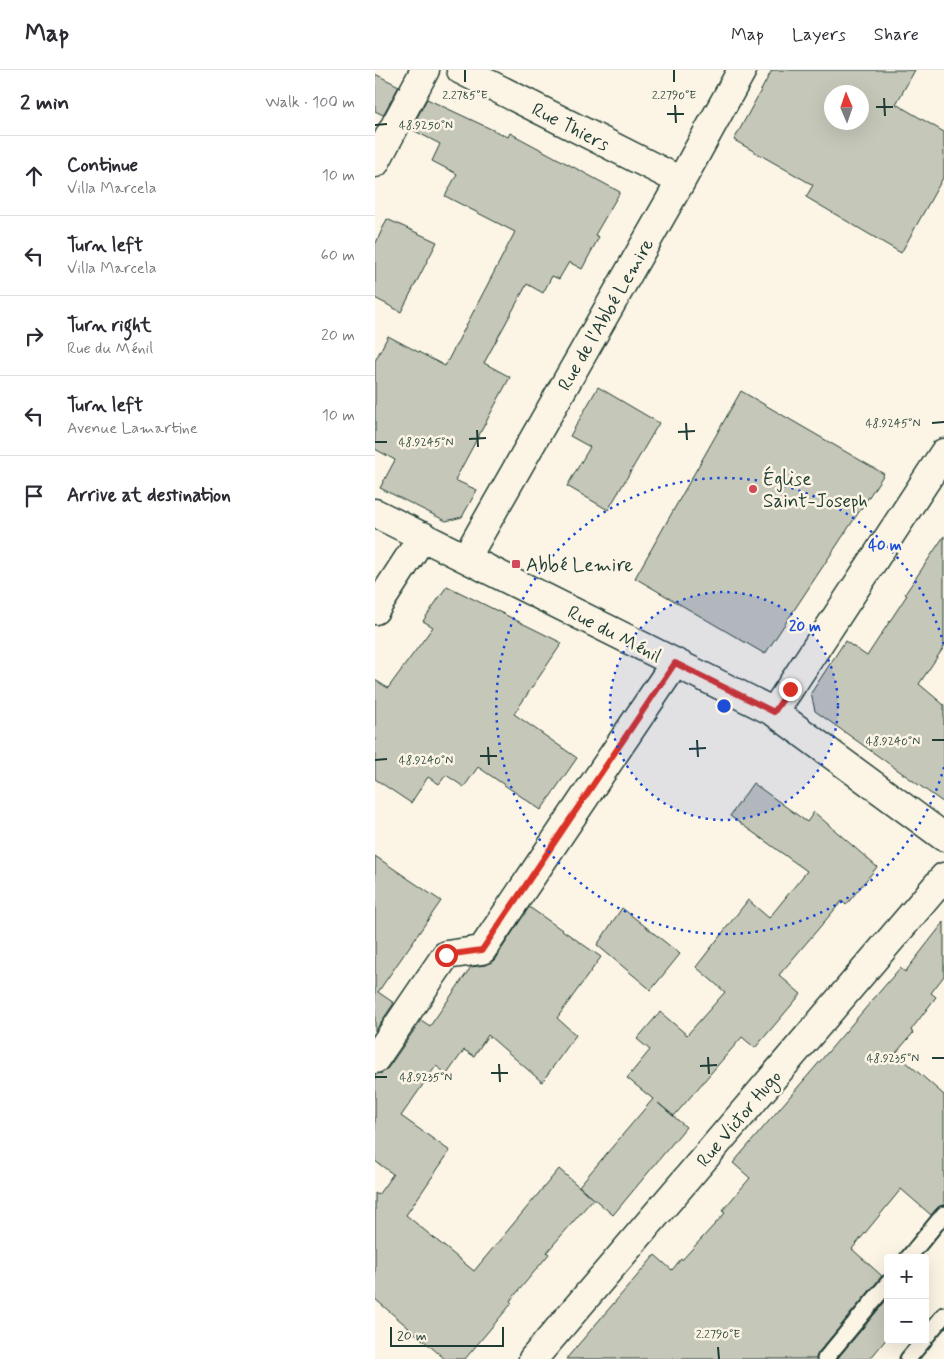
<!DOCTYPE html>
<meta charset="utf-8">
<style>
body{margin:0;font-family:Mynerve,sans-serif;background:#f7f7f7;color:#2b2b33}
.controls{position:absolute;right:15px;bottom:15px;display:grid;overflow:hidden;border-radius:5px;box-shadow:0 5px 20px #0002}
.controls button{width:45px;height:45px;display:grid;place-items:center;padding:0;border:0;border-bottom:1px solid #e1e1e2;background:#fff;color:#2b2b33;font:25px sans-serif}
.compass{position:absolute;left:449px;top:15px;width:45px;height:45px;border-radius:50%;background:#fff;box-shadow:0 5px 20px #0002;rotate:358deg}
.scale{position:absolute;left:15px;bottom:12px;width:114px;box-sizing:border-box;padding-left:5px;border:2px solid #1f3d34;border-top:0;font-size:14px;line-height:18px;white-space:nowrap;color:#1f3d34;-webkit-text-stroke:4px #fcf5e5;paint-order:stroke}
.stop{position:absolute;width:15px;height:15px;margin:-11px;border:4px solid #d93025;border-radius:50%;background:#fff}
.stop.end{background:#d93025;border-color:#fff;box-shadow:0 1px 5px #0008}
.list{margin:0;padding:0;list-style:none}
h2{display:flex;justify-content:space-between;align-items:center;height:65px;margin:0;padding:0 20px;font-size:21px}
h2 small{font-size:16px;font-weight:400;color:#7c7c81}
.list li{display:grid;grid-template-columns:32px 1fr auto;gap:15px;align-items:center;box-sizing:border-box;height:80px;padding:0 20px;border-top:1px solid #e1e1e2}
.list b{display:block;font-size:19px;white-space:nowrap}
.list p{margin:0;font-size:16px;white-space:nowrap;color:#7c7c81}
.list em{font-size:16px;font-style:normal;color:#7c7c81}
.icon{flex:none;width:28px;height:28px;fill:none;stroke:currentColor;stroke-width:2;stroke-linecap:round;stroke-linejoin:round}
.map{position:relative;flex:none;width:569px;height:1289px;overflow:hidden}
header{display:flex;align-items:center;gap:30px;box-sizing:border-box;height:70px;padding:0 25px;background:#fff;border-bottom:1px solid #e1e1e2}
header strong{font-size:24px}
nav{display:flex;gap:28px;margin-inline-start:auto;font-size:18px}
main{display:flex}
aside{flex:1;background:#fff}
.map>svg:first-child{display:block}
.building{fill:#c5c7b9;stroke:#1f3d34;fill-rule:evenodd}
.lines{fill:none;stroke-linecap:round;stroke-linejoin:round}
.lane-casing{stroke:#1f3d34;stroke-width:19}
.street-casing{stroke:#1f3d34;stroke-width:31}
.lane{stroke:#fcf5e5;stroke-width:15}
.street{stroke:#fcf5e5;stroke-width:28}
.route{stroke:#d93025;stroke-width:6}
.ticks{fill:none;stroke:#1f3d34;stroke-width:2}
.ring{fill:none;stroke:#1d4ed8;stroke-width:2.5;stroke-dasharray:2.5 5}
.poi-dot{fill:#d1495b;stroke:#fcf5e5;stroke-width:2}
.labels{text-anchor:middle;stroke-width:5;stroke-linejoin:round;paint-order:stroke}
.street-label{font-size:19px;fill:#1f3d34;stroke:#fcf5e5}
.poi-label{font-size:19px;fill:#1f3d34;stroke:#fcf5e5;text-anchor:start}
.ticks-label{font-size:12px;text-anchor:middle;fill:#1f3d34;stroke:#fcf5e5;stroke-width:5;stroke-linejoin:round;paint-order:stroke}
.centre{fill:#1d4ed8;stroke:#fcf5e5;stroke-width:2.5}
.ring-label{font-size:15px;text-anchor:middle;font-weight:bold;fill:#1d4ed8;stroke:#fcf5e5;stroke-width:5;stroke-linejoin:round;paint-order:stroke}
</style>
<header>
<strong>Map</strong>
<nav><a>Map</a><a>Layers</a><a>Share</a></nav>
</header>
<main>
<aside>
<h2>2 min<small>Walk · 100 m</small></h2>
<ul class="list">
<li><svg class="icon" aria-label="ahead" viewBox="0 0 24 24"><path d="M12 20V5M6 11l6-6 6 6"/></svg><div><b>Continue</b><p>Villa Marcela</p></div><em>10 m</em></li>
<li><svg class="icon" aria-label="left" viewBox="0 0 24 24"><path d="M17 20v-9H6M10 6l-5 5 5 5"/></svg><div><b>Turn left</b><p>Villa Marcela</p></div><em>60 m</em></li>
<li><svg class="icon" aria-label="right" viewBox="0 0 24 24"><path d="M7 20v-9h11M14 6l5 5-5 5"/></svg><div><b>Turn right</b><p>Rue du Ménil</p></div><em>20 m</em></li>
<li><svg class="icon" aria-label="left" viewBox="0 0 24 24"><path d="M17 20v-9H6M10 6l-5 5 5 5"/></svg><div><b>Turn left</b><p>Avenue Lamartine</p></div><em>10 m</em></li>
<li><svg class="icon" aria-label="arrive" viewBox="0 0 24 24"><path d="M6 21V4h12l-3 4 3 4H6"/></svg><div><b>Arrive at destination</b></div></li>
</ul>
</aside>
<div class="map">
<svg width="569" height="1289" viewBox="0 0 569 1289">
<rect width="100%" height="100%" fill="#fcf5e5"/>
<filter id="ink" filterUnits="userSpaceOnUse"><feTurbulence type="fractalNoise" baseFrequency=".02" numOctaves="2"/><feDisplacementMap in="SourceGraphic" scale="10" xChannelSelector="R" yChannelSelector="G"/><feConvolveMatrix kernelMatrix="1 2 1 2 8 2 1 2 1" color-interpolation-filters="sRGB"/></filter>
<g filter="url(#ink)">
<!-- building -->
<path class="building" d="M 397,0 L 540,0 L 521,34 L 569,62 L 569,106 L 526,183 L 431,127 L 438,115 L 359,70 ZM 456,22 L 486,22 L 486,52 L 456,52 Z
M 0,4 L 24,16 L 8,45 L 0,41 Z
M 52,29 L 133,67 L 135,63 L 245,122 L 220,165 L 224,167 L 207,199 L 194,192 L 184,209 L 177,206 L 168,223 L 152,214 L 109,293 L 135,307 L 80,410 L 102,420 L 87,447 L 71,451 L 5,418 L 20,390 L 0,379 L 0,291 L 13,266 L 70,296 L 140,162 L 70,126 L 82,104 L 57,91 L 65,74 L 36,59 Z
M 12,149 L 62,172 L 26,242 L 0,228 L 0,175 Z
M 223,317 L 284,353 L 233,440 L 192,416 L 215,377 L 195,366 Z
M 366,321 L 509,404 L 390,584 L 260,508 Z
M 569,466 L 569,577 L 544,614 L 569,635 L 569,733 L 440,641 L 436,623 L 470,571 L 492,586 L 532,525 L 530,524 Z
M 72,516 L 187,573 L 139,644 L 202,688 L 166,740 L 103,697 L 89,717 L 71,705 L 64,714 L 53,707 L 36,733 L 0,709 L 0,610 L 13,618 L 58,557 L 48,551 Z
M 378,713 L 432,752 L 439,742 L 502,797 L 471,835 L 467,831 L 404,905 L 426,924 L 380,978 L 367,967 L 299,1046 L 283,1033 L 311,1057 L 238,1145 L 204,1116 L 278,1029 L 252,1008 L 275,980 L 262,969 L 285,942 L 312,965 L 350,922 L 321,897 L 373,830 L 394,848 L 432,801 L 355,746 Z
M 0,786 L 66,831 L 3,922 L 19,933 L 0,961 Z
M 154,837 L 226,887 L 182,948 L 201,965 L 167,1012 L 113,965 L 99,986 L 89,980 L 72,1004 L 61,996 L 26,1046 L 75,1081 L 31,1145 L 99,1201 L 184,1099 L 218,1129 L 172,1182 L 174,1184 L 135,1231 L 137,1233 L 90,1289 L 70,1289 L 0,1229 L 0,1123 L 3,1125 L 18,1104 L 0,1091 L 0,1004 L 7,1003 L 13,998 L 46,950 L 55,956 L 96,897 L 110,895 L 116,893 L 120,889 Z
M 247,838 L 305,884 L 276,920 L 222,875 Z
M 569,852 L 569,906 L 556,923 L 561,927 L 536,960 L 538,963 L 521,983 L 569,1025 L 569,1135 L 562,1138 L 556,1145 L 526,1119 L 477,1179 L 507,1206 L 443,1283 L 441,1289 L 191,1289 L 280,1185 L 297,1200 L 306,1189 L 307,1190 L 350,1143 L 347,1141 L 375,1108 L 358,1093 L 525,898 L 530,902 Z
M 513,1228 L 513,1267 L 495,1289 L 462,1289 Z"/>
<g class="lines">
<!-- lane casing -->
<g class="lane-casing">
<path id="lane" d="M 533,1188 L 569,1144
M 550,1268 L 569,1245
M 450,1289 L 513,1213
M 533,1289 L 549,1270"/>
</g>
<!-- street casing -->
<g class="street-casing">
<path id="street" d="M 86,0 L 306,111
M 0,93 L 50,0
M 0,443 L 399,642 L 569,767
M 91,488 L 306,111 L 367,0
M 0,540 L 48,466
M 399,642 L 569,383
M 0,989 L 71,885 L 107,880 L 300,593
M 158,1289 L 569,807"/>
</g>
<!-- lane -->
<use href="#lane" class="lane"/>
<!-- street -->
<use href="#street" class="street"/>
</g>
</g>
<g class="lines" filter="url(#ink)">
<!-- route -->
<path class="route" d="M 71,885 L 107,880 L 300,593 L 399,642 L 415,619"/>
</g>
<!-- ticks -->
<path class="ticks" d="M 90,0 L 90,12M 299,0 L 299,12M 509,28 L 510,46M 300,35 L 301,53M 501,37 L 518,37M 292,44 L 309,44M 0,55 L 12,54M 311,353 L 312,370M 557,353 L 569,352M 102,360 L 103,377M 303,362 L 320,361M 94,369 L 111,368M 0,372 L 12,372M 322,670 L 323,687M 557,670 L 569,670M 113,677 L 114,695M 314,679 L 331,678M 105,686 L 122,686M 0,690 L 12,689M 333,987 L 334,1004M 557,988 L 569,988M 124,994 L 125,1012M 325,996 L 342,995M 116,1003 L 133,1003M 0,1007 L 12,1007M 343,1277 L 344,1289"/>
<!-- distance rings -->
<circle cx="349" cy="636" r="114" fill="#1d4ed8" fill-opacity=".12"/>
<g class="ring">
<circle cx="349" cy="636" r="114"/>
<path d="M569 697A228 228 0 1 1 569 575"/>
</g>
<!-- markers -->
<g class="poi-dot">
<circle cx="378" cy="419" r="5"/>
<rect x="136" y="489" width="10" height="10" rx="2.5"/>
</g>
<g class="labels">
<!-- street labels -->
<g class="street-label">
<text transform="translate(196 56) rotate(27)" y="7">Rue Thiers</text>
<text transform="translate(230 244) rotate(-60)" y="7">Rue de l'Abbé Lemire</text>
<text transform="translate(240 563) rotate(27)" y="7">Rue du Ménil</text>
<text transform="translate(363 1048) rotate(-50)" y="7">Rue Victor Hugo</text>
</g>
<!-- poi labels -->
<g class="poi-label">
<text x="388" y="415">Église<tspan x="388" dy="22">Saint-Joseph</tspan></text>
<text x="151" y="501">Abbé Lemire</text>
</g>
</g>
<g class="ticks-label">
<text x="90" y="29">2.2785°E</text>
<text x="299" y="29">2.2790°E</text>
<text x="51" y="59">48.9250°N</text>
<text x="518" y="357">48.9245°N</text>
<text x="51" y="376">48.9245°N</text>
<text x="518" y="675">48.9240°N</text>
<text x="51" y="694">48.9240°N</text>
<text x="518" y="992">48.9235°N</text>
<text x="51" y="1011">48.9235°N</text>
<text x="343" y="1268">2.2790°E</text>
</g>
<circle cx="349" cy="636" r="8" class="centre"/>
<g class="ring-label">
<text x="510" y="480">40 m</text>
<text x="430" y="561">20 m</text>
</g>
</svg>
<div class="controls">
<button>+</button>
<button>−</button>
</div>
<svg class="compass" viewBox="-18 -18 36 36"><path d="M0-13l5 13h-10z" fill="#e53935"/><path d="M0 13l5-13h-10z" fill="#7c7c81"/></svg>
<div class="scale">20 m</div>
<div class="stop" style="left:71px;top:885px"></div>
<div class="stop end" style="left:415px;top:619px"></div>
</div>
</main>
